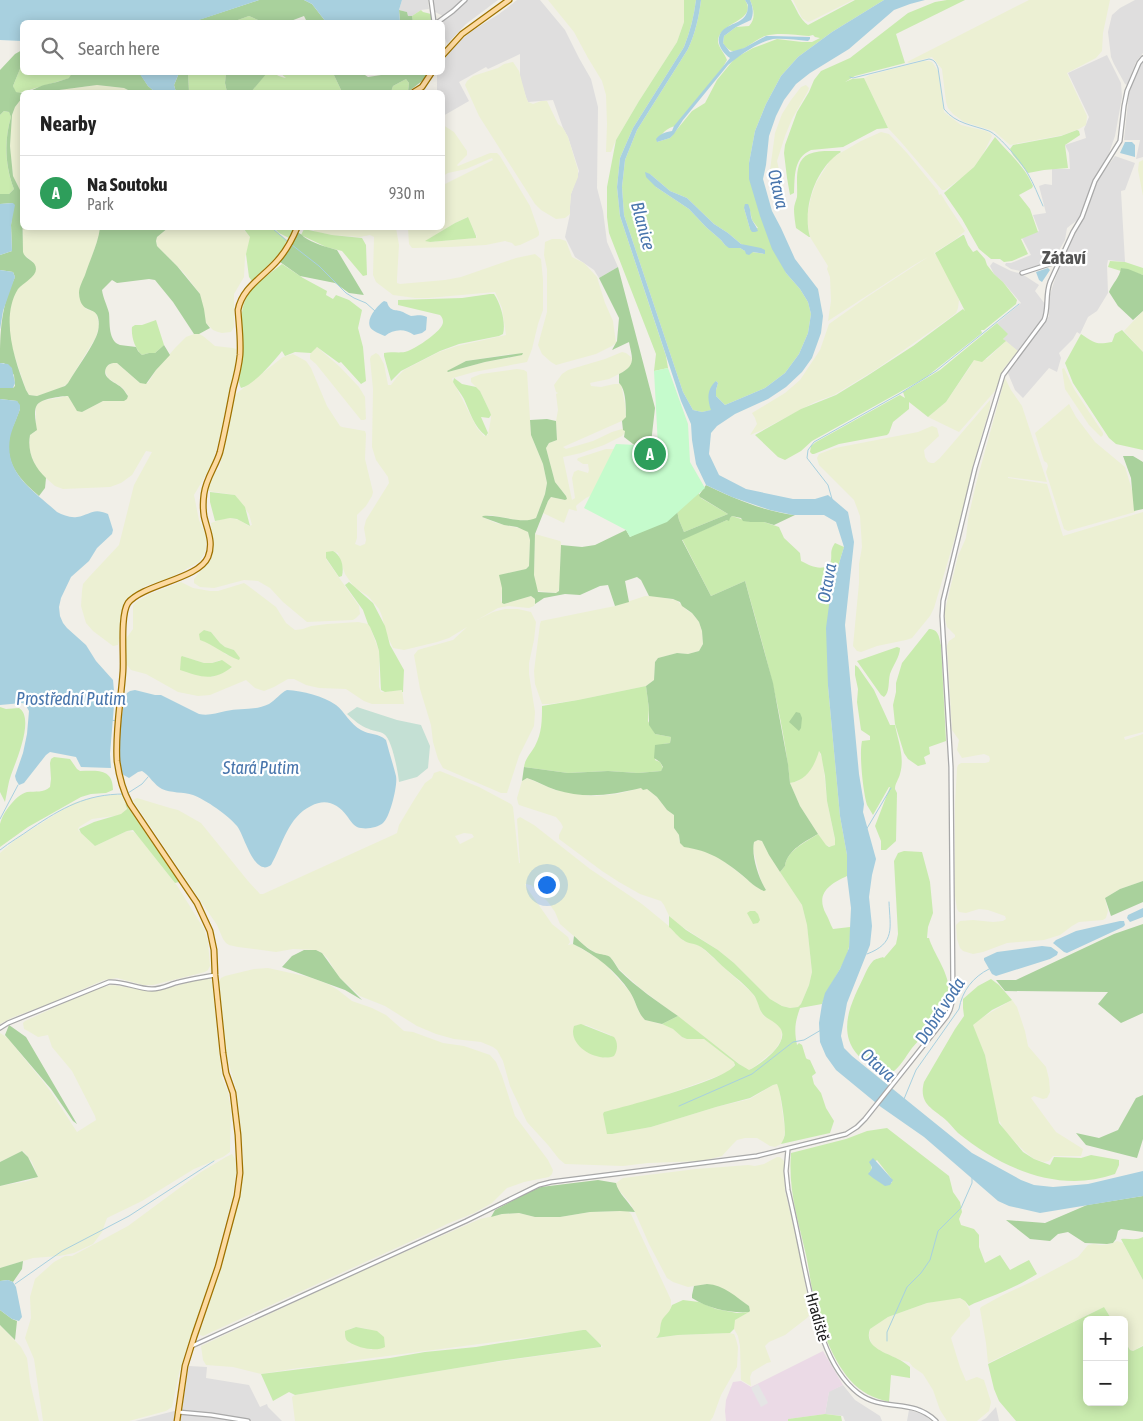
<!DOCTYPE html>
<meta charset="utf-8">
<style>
body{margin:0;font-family:"Asap Condensed",sans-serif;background:#f2f2f2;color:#222}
.controls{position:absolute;right:15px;bottom:15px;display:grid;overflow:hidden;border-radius:8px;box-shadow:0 2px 12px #0003}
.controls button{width:45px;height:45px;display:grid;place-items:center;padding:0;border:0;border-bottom:1px solid #e0e0e0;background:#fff;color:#222;font:25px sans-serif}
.you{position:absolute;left:546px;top:884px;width:18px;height:18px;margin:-12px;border:4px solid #fff;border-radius:50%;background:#1a73e8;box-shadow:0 0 0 8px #1a73e833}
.badge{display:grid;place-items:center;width:32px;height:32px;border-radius:50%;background:#2563eb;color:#fff;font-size:16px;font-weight:700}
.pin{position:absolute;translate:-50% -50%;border:2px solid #fff;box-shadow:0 1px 5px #0006}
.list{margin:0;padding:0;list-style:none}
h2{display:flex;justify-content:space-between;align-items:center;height:65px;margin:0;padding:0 20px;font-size:21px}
h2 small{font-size:16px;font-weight:400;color:#767676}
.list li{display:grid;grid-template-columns:32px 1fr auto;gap:15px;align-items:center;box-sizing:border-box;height:75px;padding:0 20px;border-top:1px solid #e0e0e0}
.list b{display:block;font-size:19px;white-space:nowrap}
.list p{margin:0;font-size:16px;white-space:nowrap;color:#767676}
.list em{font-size:16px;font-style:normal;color:#767676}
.icon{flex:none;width:28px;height:28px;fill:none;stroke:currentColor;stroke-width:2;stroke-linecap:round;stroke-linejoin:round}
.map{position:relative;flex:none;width:1143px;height:1421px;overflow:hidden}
.search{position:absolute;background:#fff;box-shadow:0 2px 12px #0003;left:20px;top:20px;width:425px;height:55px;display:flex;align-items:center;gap:12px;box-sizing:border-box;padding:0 18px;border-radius:8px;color:#767676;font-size:19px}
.panel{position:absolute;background:#fff;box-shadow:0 2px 12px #0003;left:20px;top:90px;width:425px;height:140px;border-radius:8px}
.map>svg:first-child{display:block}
.residential{fill:#dfdede}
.industrial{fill:#ebdae6}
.farmland{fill:#ecf0d3;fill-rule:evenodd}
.grass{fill:#c9ebae;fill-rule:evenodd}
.forest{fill:#a9d19c}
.wetland{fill:#c4e0d4}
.park{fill:#c5fbcc}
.parking{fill:#e5e5e5}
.water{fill:#a8d0df}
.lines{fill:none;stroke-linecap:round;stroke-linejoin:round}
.stream{stroke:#a8d0df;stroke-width:1}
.minor-casing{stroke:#a8a8a8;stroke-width:5.5}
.major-casing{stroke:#9e7200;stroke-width:7}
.minor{stroke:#fff;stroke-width:3}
.major{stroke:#fddaa1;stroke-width:4.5}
.labels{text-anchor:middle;stroke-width:4.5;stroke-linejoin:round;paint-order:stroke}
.street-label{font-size:16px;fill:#212121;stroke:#fff}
.water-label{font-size:18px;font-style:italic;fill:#4875ac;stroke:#fff}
.quarter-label{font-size:19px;font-weight:bold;fill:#545454;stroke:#fff}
</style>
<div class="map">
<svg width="1143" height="1421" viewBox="0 0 1143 1421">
<rect width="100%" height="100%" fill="#f1efe8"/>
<!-- residential -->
<path class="residential" d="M 402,0 L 428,0 L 429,9 L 421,10 L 412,16 L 408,16 L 407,12 L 399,10 Z
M 433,0 L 464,0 L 448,14 L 443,16 L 435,12 Z
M 467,0 L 498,0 L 466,24 L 447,44 L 443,33 L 442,18 L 455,12 Z
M 517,0 L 540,0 L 565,30 L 579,58 L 591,79 L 598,107 L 597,188 L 603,211 L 607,242 L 618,267 L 599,278 L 594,270 L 575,257 L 565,237 L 570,214 L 570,206 L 571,194 L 579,171 L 568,137 L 563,128 L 553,100 L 528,102 L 526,97 L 520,78 L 520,54 L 488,69 L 486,67 L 459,82 L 469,101 L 443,116 L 442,92 L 437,92 L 437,73 L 442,72 L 443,62 L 449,52 L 455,45 L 472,31 L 499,14 Z
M 1135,0 L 1143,0 L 1143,53 L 1136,62 L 1127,85 L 1125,84 L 1114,64 L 1111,57 L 1108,32 L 1112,15 L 1120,8 Z
M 1107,55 L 1121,83 L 1122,97 L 1115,136 L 1108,156 L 1097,173 L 1080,218 L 1067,228 L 1065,240 L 1052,262 L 1036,268 L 1020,271 L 1011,269 L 1005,265 L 1006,263 L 1011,263 L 1031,255 L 1022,238 L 1039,231 L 1033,215 L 1046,213 L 1039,186 L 1045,184 L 1052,185 L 1052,169 L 1070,169 L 1069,153 L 1065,145 L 1086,138 L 1084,129 L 1089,117 L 1068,73 Z
M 1143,61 L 1143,157 L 1136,159 L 1140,140 L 1124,140 L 1129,92 L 1141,63 Z
M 1115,156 L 1135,163 L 1125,190 L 1121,191 L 1125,262 L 1108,260 L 1107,265 L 1108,293 L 1097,311 L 1088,317 L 1080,334 L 1077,332 L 1073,339 L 1059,353 L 1061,358 L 1057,372 L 1049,368 L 1023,398 L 1015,390 L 1007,371 L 1049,316 L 1048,301 L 1054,282 L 1062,261 L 1073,237 L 1088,208 L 1097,181 Z
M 993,262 L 1011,271 L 1022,274 L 1039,285 L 1035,291 L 1045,304 L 1045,316 L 1029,339 L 1018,352 L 1003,339 L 1007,334 L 997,323 L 1021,303 L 1003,282 L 994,274 L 990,266 Z
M 189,1366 L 207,1367 L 206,1378 L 249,1385 L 260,1407 L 267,1404 L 268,1407 L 282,1421 L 135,1421 L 182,1409 Z
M 843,1385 L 855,1400 L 880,1416 L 882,1421 L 845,1421 L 843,1416 L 825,1414 L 829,1391 Z
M 996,1407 L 999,1421 L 981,1421 L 986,1418 Z
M 909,1410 L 925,1415 L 931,1421 L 907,1421 Z"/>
<!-- industrial -->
<path class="industrial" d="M 823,1351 L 843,1385 L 829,1392 L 825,1414 L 788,1419 L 788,1421 L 726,1421 L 725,1411 L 726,1400 L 733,1382 L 741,1381 L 751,1387 Z"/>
<!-- farmland -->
<path class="farmland" d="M 548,0 L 684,0 L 684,22 L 677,42 L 639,101 L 616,140 L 611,152 L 606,152 L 607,124 L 606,95 L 602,81 L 588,58 L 574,32 Z
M 793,0 L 853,0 L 811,21 L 808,22 L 802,18 Z
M 1029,0 L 1110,0 L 1103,33 L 1102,51 L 1096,58 L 1067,73 L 1087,116 L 1086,125 L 1079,129 L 1063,135 L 1010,145 L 994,131 L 964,122 L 953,114 L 948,108 L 946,102 L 942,69 L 932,57 L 909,63 L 907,62 Z
M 923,61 L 929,61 L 932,62 L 938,71 L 944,112 L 961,125 L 986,131 L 990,133 L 992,136 L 982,156 L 970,172 L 945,190 L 942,190 L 901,142 L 888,128 L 864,78 L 870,75 Z
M 513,62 L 519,71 L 526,97 L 528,102 L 533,104 L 541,101 L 547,101 L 558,124 L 563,128 L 568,137 L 578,170 L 578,177 L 571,194 L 570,206 L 570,214 L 565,218 L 556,219 L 541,210 L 535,204 L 479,116 L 465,85 L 467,81 L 473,76 L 498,68 L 504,64 Z
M 97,85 L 124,88 L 132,92 L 106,92 L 103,91 L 91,90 L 83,92 L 44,92 Z
M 806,85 L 809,88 L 808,91 L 792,119 L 785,136 L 777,161 L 784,191 L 784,193 L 778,195 L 774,189 L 770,170 L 775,133 L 782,114 L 791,100 L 801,87 Z
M 22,98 L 22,194 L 13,176 L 10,146 L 12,115 L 15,107 Z
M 443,125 L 454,132 L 467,151 L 467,155 L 457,165 L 458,166 L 490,153 L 497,153 L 500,156 L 530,206 L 539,232 L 539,235 L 537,237 L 520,245 L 515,246 L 512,243 L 505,241 L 486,245 L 450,247 L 414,248 L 412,248 L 409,244 L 408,228 L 442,228 L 443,185 L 493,160 L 492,158 L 466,169 L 448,173 L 443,176 ZM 467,217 L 477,237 L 475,238 L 430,242 L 426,241 L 455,223 Z
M 881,132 L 889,134 L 907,153 L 938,191 L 939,195 L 941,194 L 947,204 L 965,231 L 956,239 L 934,253 L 937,256 L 951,281 L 959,300 L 958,308 L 956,313 L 947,320 L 875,370 L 834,395 L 815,402 L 760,431 L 750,435 L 757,424 L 755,418 L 752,413 L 785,393 L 800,380 L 820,350 L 829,324 L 867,297 L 928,257 L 914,265 L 828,321 L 831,301 L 830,277 L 827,269 L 828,266 L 810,237 L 809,232 L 807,217 L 811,197 L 816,183 L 831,159 L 837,155 L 861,141 Z
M 1143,160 L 1143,196 L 1138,170 L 1139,162 Z
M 23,228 L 100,228 L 99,236 L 79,294 L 86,309 L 95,312 L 97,315 L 99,326 L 96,337 L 68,383 L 61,388 L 37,396 L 29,395 L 26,390 L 10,342 L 8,325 L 8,315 L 13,297 L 33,262 L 23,254 Z
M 168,228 L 242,228 L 250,237 L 250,242 L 245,257 L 244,277 L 234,294 L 234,327 L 231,332 L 222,333 L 218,332 L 213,330 L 206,323 L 200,294 L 184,273 L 157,246 L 156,241 L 157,237 Z
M 311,228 L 396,228 L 399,245 L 397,279 L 397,283 L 400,284 L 445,280 L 461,277 L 516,258 L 535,254 L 541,259 L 543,280 L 543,310 L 538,324 L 532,349 L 527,362 L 474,372 L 453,378 L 452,379 L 477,428 L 484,436 L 488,435 L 491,418 L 490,412 L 480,391 L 471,382 L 471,378 L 481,374 L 517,369 L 524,370 L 527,372 L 531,435 L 543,464 L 547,483 L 545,494 L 536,518 L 531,521 L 517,520 L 490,515 L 482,517 L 496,523 L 523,529 L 528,532 L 530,540 L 529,566 L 526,569 L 504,574 L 501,601 L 504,604 L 531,596 L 535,599 L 536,601 L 534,606 L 529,608 L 508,606 L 498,608 L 477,620 L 493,612 L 505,609 L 518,609 L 531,612 L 536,622 L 534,640 L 529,663 L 529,674 L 535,712 L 534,726 L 519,756 L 507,793 L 501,793 L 443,768 L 438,759 L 433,742 L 431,725 L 420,689 L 414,655 L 418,650 L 421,649 L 453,640 L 467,627 L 449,638 L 437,642 L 404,650 L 393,648 L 386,633 L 382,616 L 379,609 L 368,596 L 354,587 L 345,574 L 338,553 L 333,551 L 326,559 L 359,606 L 360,614 L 356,618 L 353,620 L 307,622 L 283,602 L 270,588 L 258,581 L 244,580 L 214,588 L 200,587 L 194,583 L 194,579 L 211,559 L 213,552 L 211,523 L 222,519 L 230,518 L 239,520 L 249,526 L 252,525 L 249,514 L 235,495 L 208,491 L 210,481 L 215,470 L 219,470 L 234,398 L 237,393 L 283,357 L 293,354 L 306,361 L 311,368 L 327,406 L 340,426 L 342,427 L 365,431 L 366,434 L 365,459 L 373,492 L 372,496 L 366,506 L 357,515 L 357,538 L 355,544 L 360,546 L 365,544 L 366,540 L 364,528 L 366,520 L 389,483 L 388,477 L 376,460 L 372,447 L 373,389 L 370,359 L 371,356 L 376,353 L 379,355 L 384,364 L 388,385 L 391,385 L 397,377 L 404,370 L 439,352 L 457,346 L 506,335 L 502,308 L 495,292 L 428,298 L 415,298 L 393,295 L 376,282 L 373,275 L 374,237 L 370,235 L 360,237 L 332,235 L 316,232 ZM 511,354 L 522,354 L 513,357 L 485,362 L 448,372 L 448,371 L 466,361 Z
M 552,239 L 560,239 L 566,241 L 572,257 L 584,263 L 597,277 L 605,303 L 613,321 L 616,343 L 612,346 L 596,354 L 556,365 L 551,362 L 542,354 L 538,345 L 547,312 L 547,269 L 544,255 L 545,242 Z
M 1143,311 L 1143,352 L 1124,331 Z
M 194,334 L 199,334 L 203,336 L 215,346 L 233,348 L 236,349 L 236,353 L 237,359 L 218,444 L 213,460 L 207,473 L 194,495 L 199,520 L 206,536 L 206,549 L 204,554 L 199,562 L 168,579 L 145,586 L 124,602 L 121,612 L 120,637 L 118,645 L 113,646 L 93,631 L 86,623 L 81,606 L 82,591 L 83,584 L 89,577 L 119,545 L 134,485 L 152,452 L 146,451 L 132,475 L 121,483 L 110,487 L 63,489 L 55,486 L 39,472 L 33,460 L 29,448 L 30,435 L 36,431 L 36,406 L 41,401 L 68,396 L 73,404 L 82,412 L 103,401 L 128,396 L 123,388 L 108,378 L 105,371 L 107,366 L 114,362 L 117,363 L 140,383 L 148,383 L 156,370 L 175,348 L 186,337 Z
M 1006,341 L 1018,351 L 1004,368 L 995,391 L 959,432 L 928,417 L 946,402 L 970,367 L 974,359 L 987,359 Z
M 317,347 L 340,367 L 359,387 L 365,397 L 366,419 L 364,420 L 361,420 L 316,364 L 310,359 L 310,355 L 312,350 Z
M 622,352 L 626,353 L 631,357 L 632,361 L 631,366 L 623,372 L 609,379 L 590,383 L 591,386 L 601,387 L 614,384 L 621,384 L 625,404 L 626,417 L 624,420 L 563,447 L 566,449 L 569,448 L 593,441 L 612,432 L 622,429 L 625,430 L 625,433 L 622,436 L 604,445 L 581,453 L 563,457 L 572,500 L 575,498 L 572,478 L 574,472 L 578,470 L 588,473 L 589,470 L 588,464 L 583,464 L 577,460 L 578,458 L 606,449 L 615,449 L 594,494 L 586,498 L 578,504 L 576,506 L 577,511 L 569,509 L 564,523 L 543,513 L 548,501 L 551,497 L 565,500 L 566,496 L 555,482 L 546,448 L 549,443 L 557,440 L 556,421 L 558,410 L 556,394 L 558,393 L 556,392 L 554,385 L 562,374 L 568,370 L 605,359 Z
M 1064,368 L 1074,389 L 1103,433 L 1103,435 L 1101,437 L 1089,425 L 1065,389 L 1062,369 Z
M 1005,378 L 1011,390 L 1022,406 L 1047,482 L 1008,477 L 1008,478 L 1047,484 L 1063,536 L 1143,512 L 1143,732 L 1124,737 L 1125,740 L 1143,734 L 1143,881 L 1120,889 L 1105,898 L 1108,911 L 1106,918 L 1103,920 L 1079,922 L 1072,926 L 1060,935 L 1044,940 L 1007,943 L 983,952 L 973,954 L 963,951 L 960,948 L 957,939 L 956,925 L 960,921 L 973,920 L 993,922 L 1003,921 L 1006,919 L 1005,916 L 988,910 L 979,909 L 966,913 L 959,912 L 957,909 L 955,896 L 955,804 L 957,768 L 958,765 L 961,763 L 985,763 L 989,762 L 990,759 L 989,756 L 984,754 L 962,758 L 957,750 L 959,740 L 952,730 L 947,646 L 949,641 L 955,637 L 955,635 L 947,627 L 944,614 L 958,556 L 966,538 L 968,519 L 976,484 Z
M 990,400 L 990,407 L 977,452 L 959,524 L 934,608 L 930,616 L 912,638 L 906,640 L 877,646 L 861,652 L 857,651 L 853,646 L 859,583 L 859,564 L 862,547 L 860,516 L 854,500 L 819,465 L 817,458 L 819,454 L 835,448 L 918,432 L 932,426 L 937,428 L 939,436 L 924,450 L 925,457 L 928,462 L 931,463 L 934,463 L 940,458 Z
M 1069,404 L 1076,417 L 1095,442 L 1125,467 L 1133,493 L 1135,512 L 1068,531 L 1064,529 L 1046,472 L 1048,466 L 1047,463 L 1044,461 L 1035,433 Z
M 535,534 L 560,541 L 561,542 L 560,583 L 558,593 L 537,591 L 534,575 Z
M 181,582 L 193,588 L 210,591 L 218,591 L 244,583 L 247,585 L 276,607 L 286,623 L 295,630 L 303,629 L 311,626 L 327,624 L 358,622 L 368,624 L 370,627 L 379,651 L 379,687 L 381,692 L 402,690 L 404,704 L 372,704 L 364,701 L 346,689 L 319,688 L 306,685 L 294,679 L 288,679 L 274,687 L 264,691 L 255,688 L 246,680 L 210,695 L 198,696 L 178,692 L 146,674 L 131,670 L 127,665 L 125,640 L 133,629 L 133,606 L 136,602 L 150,594 ZM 204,630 L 211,632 L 220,643 L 225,647 L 234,650 L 238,659 L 225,654 L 222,650 L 209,643 ZM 182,656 L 204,663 L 212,663 L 220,660 L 232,668 L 212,677 Z
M 645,596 L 653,596 L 676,600 L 688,611 L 692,613 L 699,622 L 702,631 L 703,644 L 699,651 L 688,654 L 677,653 L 658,658 L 655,662 L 654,680 L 646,686 L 578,700 L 549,704 L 542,704 L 535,684 L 534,671 L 540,624 L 541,621 L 615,606 Z
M 819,750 L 823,762 L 827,801 L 835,840 L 835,845 L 832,847 L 826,845 L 821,839 L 800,806 L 790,783 L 798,781 Z
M 440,771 L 479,787 L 511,804 L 513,807 L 519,863 L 520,863 L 517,819 L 520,817 L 534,825 L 590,869 L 642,904 L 675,931 L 684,941 L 692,942 L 700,946 L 708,953 L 752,993 L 757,1000 L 761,1012 L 764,1016 L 771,1019 L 779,1026 L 782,1031 L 781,1040 L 775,1050 L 754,1067 L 749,1070 L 746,1069 L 640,988 L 618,968 L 615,963 L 610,957 L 597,954 L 584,945 L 560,924 L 555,912 L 548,902 L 531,885 L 525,884 L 529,891 L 552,924 L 568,937 L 570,942 L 568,945 L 573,944 L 577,946 L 597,958 L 605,964 L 631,993 L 639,1012 L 645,1020 L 665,1025 L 673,1029 L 682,1037 L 692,1039 L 704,1039 L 723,1052 L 735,1063 L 732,1070 L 726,1073 L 660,1097 L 612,1134 L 651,1127 L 716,1107 L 750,1099 L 773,1085 L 778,1084 L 780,1094 L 785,1131 L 783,1141 L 781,1144 L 775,1147 L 770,1146 L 757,1138 L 745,1138 L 737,1140 L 733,1144 L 722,1156 L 702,1161 L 648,1163 L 623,1166 L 565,1164 L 559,1159 L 548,1145 L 527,1122 L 510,1086 L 503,1061 L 497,1050 L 493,1047 L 481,1042 L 454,1039 L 436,1034 L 417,1026 L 385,1006 L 360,996 L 340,978 L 335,971 L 328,959 L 322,953 L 316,950 L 293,949 L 276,952 L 238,947 L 229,945 L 226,943 L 223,939 L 217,925 L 134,802 L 133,800 L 137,798 L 170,808 L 178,810 L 201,823 L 248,881 L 260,894 L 263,894 L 393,835 L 397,833 L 399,825 L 414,800 L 425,783 L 432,778 L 434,773 ZM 464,833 L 472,834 L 474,837 L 460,844 L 455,836 ZM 577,1025 L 586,1025 L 611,1035 L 614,1055 L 605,1058 L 574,1038 L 573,1029 Z
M 527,778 L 555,790 L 583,795 L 595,796 L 617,794 L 641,788 L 647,789 L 657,797 L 667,810 L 674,815 L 674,828 L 679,835 L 679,841 L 684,846 L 707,852 L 715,855 L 729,865 L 754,885 L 766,890 L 761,881 L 753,849 L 754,842 L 758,840 L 762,841 L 773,861 L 802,905 L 807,925 L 812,972 L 809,985 L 801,1004 L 798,1007 L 790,1008 L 782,1006 L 770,999 L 734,963 L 718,950 L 675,922 L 669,916 L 664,905 L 661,901 L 640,894 L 619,882 L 602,871 L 559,839 L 559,835 L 563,827 L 561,823 L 556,817 L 519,805 L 518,803 L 517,798 L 522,781 Z
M 115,794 L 121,795 L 127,806 L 125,812 L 121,815 L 92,819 L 79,827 L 78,830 L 95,846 L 127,831 L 134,832 L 139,837 L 178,887 L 204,929 L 208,942 L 210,966 L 208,970 L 205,972 L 153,985 L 143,985 L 117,978 L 104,980 L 48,1004 L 11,1018 L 0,1024 L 0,853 L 15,840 L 73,803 L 87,799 Z
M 268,968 L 309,977 L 328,984 L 338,990 L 352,1001 L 372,1008 L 386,1015 L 404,1031 L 413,1032 L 443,1043 L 464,1046 L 490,1055 L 496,1062 L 502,1076 L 515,1116 L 548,1160 L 553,1170 L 552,1174 L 549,1177 L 524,1182 L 507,1188 L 492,1203 L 474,1213 L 447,1224 L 429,1233 L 203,1336 L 200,1335 L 199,1331 L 203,1323 L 204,1314 L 223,1261 L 241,1179 L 243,1154 L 239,1110 L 236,1089 L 225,1050 L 218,983 L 221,978 L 225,976 L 254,969 Z
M 205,978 L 210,979 L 212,982 L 222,1078 L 228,1092 L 231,1110 L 230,1152 L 223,1157 L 194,1169 L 142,1201 L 107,1218 L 102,1232 L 93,1244 L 74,1253 L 59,1256 L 33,1258 L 0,1268 L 0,1186 L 28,1181 L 38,1177 L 32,1162 L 23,1151 L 0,1162 L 0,1033 L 8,1038 L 19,1052 L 42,1080 L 51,1092 L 77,1132 L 96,1120 L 95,1116 L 72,1071 L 52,1047 L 48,1035 L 38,1037 L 28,1031 L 24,1029 L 23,1023 L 25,1021 L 95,989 L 112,985 L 152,991 L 161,990 Z
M 1012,1000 L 1017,1007 L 1025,1031 L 1028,1046 L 1046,1067 L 1049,1079 L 1050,1092 L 1047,1098 L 1043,1099 L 1034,1096 L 1031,1098 L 1056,1132 L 1083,1149 L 1081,1156 L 1053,1156 L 1049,1161 L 1044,1162 L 1034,1159 L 1024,1151 L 1005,1132 L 997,1116 L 985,1055 L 972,1024 L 993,1011 Z
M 232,1154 L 235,1159 L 237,1168 L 232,1199 L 212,1274 L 180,1369 L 172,1407 L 166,1411 L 129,1421 L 43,1421 L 34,1359 L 25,1338 L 31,1318 L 30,1297 L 35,1279 L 54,1262 L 65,1256 L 72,1256 L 128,1226 L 201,1172 L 226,1157 Z
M 777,1157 L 780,1157 L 784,1161 L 785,1191 L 801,1257 L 810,1314 L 807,1318 L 785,1335 L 769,1342 L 765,1346 L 771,1362 L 767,1363 L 752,1372 L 750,1377 L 751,1386 L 741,1380 L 740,1346 L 738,1336 L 734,1329 L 734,1320 L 749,1312 L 749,1306 L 736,1297 L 707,1284 L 688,1287 L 673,1282 L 667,1278 L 649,1244 L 635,1212 L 630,1203 L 618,1189 L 616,1183 L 623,1178 L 696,1169 L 748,1165 L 755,1166 L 764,1164 Z
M 620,1211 L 628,1211 L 631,1214 L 671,1300 L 671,1308 L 669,1313 L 663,1319 L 660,1326 L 661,1332 L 656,1338 L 652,1339 L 678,1335 L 729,1333 L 734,1334 L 736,1339 L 738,1347 L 737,1367 L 721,1395 L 713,1417 L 710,1421 L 295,1421 L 292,1397 L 295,1395 L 481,1364 L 603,1347 L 586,1330 L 349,1361 L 342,1364 L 298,1368 L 261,1374 L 233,1367 L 206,1365 L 203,1360 L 201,1346 L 355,1274 L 480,1219 L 502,1214 L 519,1213 L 535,1217 L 560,1217 L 590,1212 ZM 356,1327 L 368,1329 L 372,1350 L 349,1342 L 349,1329 Z
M 1117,1241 L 1123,1243 L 1143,1280 L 1143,1345 L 1133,1351 L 1130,1350 L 1124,1340 L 1124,1320 L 1112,1320 L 1104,1307 L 988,1363 L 986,1343 L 980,1309 L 981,1307 L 1001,1296 L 1035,1280 L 1078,1257 L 1088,1245 L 1094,1244 L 1101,1245 L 1111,1244 Z
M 954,1298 L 960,1298 L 965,1301 L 970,1311 L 970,1316 L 961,1325 L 951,1338 L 960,1367 L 966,1381 L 977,1377 L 984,1380 L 991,1402 L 989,1411 L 977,1421 L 947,1421 L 940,1410 L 933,1390 L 923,1374 L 913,1367 L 909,1362 L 900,1360 L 876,1349 L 872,1345 L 869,1336 L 870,1329 L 888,1317 L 927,1303 Z
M 0,1325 L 21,1347 L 27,1358 L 30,1382 L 39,1421 L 0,1421 Z"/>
<!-- grass -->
<path class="grass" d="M 684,0 L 696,0 C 694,16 690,32 684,47 L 633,128 L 620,158 L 617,187 L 620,216 L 666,356 L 668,368 L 654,371 L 656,354 L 609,233 L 607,217 L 607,187 L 616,140 L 639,101 L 677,42 L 684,22 Z
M 701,0 L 745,0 C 759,21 717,22 718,42 C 719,48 725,54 727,60 L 723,67 L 676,126 C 667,127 660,135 657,142 L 670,138 L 692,111 L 705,103 L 717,80 L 735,58 L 753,48 L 777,39 L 802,42 L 812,42 L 820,38 L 815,37 L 813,35 L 809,36 C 795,35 779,32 765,36 C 754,40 743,52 732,51 C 728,50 725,46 723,43 L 724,36 L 736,27 L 749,26 C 756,19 754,9 750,0 L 791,0 C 796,8 800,20 808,25 L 855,0 L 884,0 L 832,32 L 798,57 L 781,76 L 766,104 L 755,131 L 749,163 L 786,273 L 800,289 L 808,302 L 811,314 L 808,333 L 799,354 L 785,373 L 765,388 L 725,405 L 716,396 L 716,390 L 718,383 L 716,381 L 712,410 L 702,412 L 693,410 L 683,392 L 624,215 L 622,187 L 625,160 L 637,130 L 688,49 C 695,34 699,17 701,0 ZM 650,174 L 670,191 L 687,198 L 714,224 L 728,233 L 741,244 L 765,254 L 745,251 L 740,248 L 734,248 L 725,245 L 721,240 L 706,227 L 689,209 L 656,187 ZM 749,206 L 752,220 L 758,228 L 750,229 L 744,208 Z
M 947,0 L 965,0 L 896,34 L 905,63 L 855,76 L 845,82 L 852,79 L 864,78 L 888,128 L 877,129 L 843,147 L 811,150 C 793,158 795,177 794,193 L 790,195 L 787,178 L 784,153 L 785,145 L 797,112 L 809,92 L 814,80 L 821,71 L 850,58 L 908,13 L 935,2 Z
M 421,10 L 423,12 L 431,14 L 432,22 L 413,22 L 412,16 Z
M 249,16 L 258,20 L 258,22 L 232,22 Z
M 22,64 L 22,72 L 72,73 L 70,78 L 19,93 L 15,92 L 13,86 Z
M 267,72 C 275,73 279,77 286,78 L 280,73 L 333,73 L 342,92 L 251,92 Z
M 188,73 L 226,73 L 225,83 L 227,92 L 189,92 Z
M 406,79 L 409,83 L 408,92 L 391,92 L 393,86 Z
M 4,111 L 9,112 L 11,117 C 4,140 5,167 14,189 L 9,194 L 0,194 L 0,115 Z
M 1077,130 L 1079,131 L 1080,135 L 1065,145 L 1068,168 L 1044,170 L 1028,173 L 1013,155 L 1010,149 L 1013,145 L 1061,136 Z
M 995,137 C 1008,153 1025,166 1033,186 L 1032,188 L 1019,195 L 1030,209 L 1038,232 L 1021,239 L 1028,254 L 1012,261 L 1004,262 L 1000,259 L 991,259 L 979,249 L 962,219 L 944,193 L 974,167 Z
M 840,151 L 841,152 C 815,168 802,209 810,237 L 809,237 L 796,228 C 795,222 794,215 794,209 C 794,205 796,201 797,197 C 798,183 793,161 809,154 C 818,150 831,151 840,151 Z
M 468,217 L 476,236 L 476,238 L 430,242 L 425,241 L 455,223 Z
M 243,228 L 272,228 L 287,240 C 280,257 264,268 252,281 L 249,277 L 246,254 L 250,237 Z
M 274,228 L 294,228 L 289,238 L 279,233 Z
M 304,229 L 332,235 L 362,238 L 366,245 L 367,275 L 363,276 L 342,251 L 326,247 L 301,235 Z
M 963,235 L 964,235 L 968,245 L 973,252 L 977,250 L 985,259 L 987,265 L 994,274 L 1003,282 L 1017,300 L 1016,304 L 984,330 L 981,330 L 982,333 L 925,378 L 812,441 L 801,451 L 785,460 L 778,457 L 755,435 L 801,409 L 836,395 L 867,376 L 913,346 L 963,309 L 965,311 L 935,253 Z
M 1110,261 L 1125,262 L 1143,268 L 1143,275 L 1121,268 L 1121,271 L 1108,267 Z
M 282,264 L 303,278 L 327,291 L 326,295 L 333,299 L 336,295 L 349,300 L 362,310 L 358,328 L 363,347 L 366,381 L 361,384 L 341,362 L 339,363 L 317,347 L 311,353 L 295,352 L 285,356 L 282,351 C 273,362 255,384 241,388 C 236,380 242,367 242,357 C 244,334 235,309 252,289 C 260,280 272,272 282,264 Z
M 490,294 L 494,294 C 501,304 506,323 503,334 L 499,336 L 459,344 L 440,351 L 401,371 L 391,381 L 384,356 L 384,353 C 392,351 400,354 408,351 C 416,348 443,331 443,322 C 443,319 442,317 440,315 L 398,305 L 398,300 L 462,298 Z
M 156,320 L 164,345 L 155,353 L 149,353 L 142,355 C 135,349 131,337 132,327 L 135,325 L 142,325 Z
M 997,323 L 1008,334 L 1003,339 L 1006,341 L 982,362 L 974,360 L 946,402 L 928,417 L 909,402 L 909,409 L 893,422 L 889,433 L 887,435 L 839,444 L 814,454 L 812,454 L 810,452 L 811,446 L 816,442 L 898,396 L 900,395 L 905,398 L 903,392 L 940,370 Z
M 1122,330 L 1143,352 L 1143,450 L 1116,444 L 1109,438 L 1073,383 L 1065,363 L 1081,334 C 1095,343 1095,345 1112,342 L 1115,334 Z
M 454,378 L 462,384 L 476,387 L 480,391 L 490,412 L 491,415 L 489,418 L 481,417 L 488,433 L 486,436 C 474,427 470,412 464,399 C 461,393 456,388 453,382 Z
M 695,484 L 701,498 L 728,514 L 684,532 L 679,520 L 677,511 Z
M 210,492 L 235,495 L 245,507 L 250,526 L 237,519 L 230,518 L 215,521 L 210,502 Z
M 732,516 L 750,522 L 764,522 L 779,527 L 784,538 L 800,553 L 801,561 C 811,566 818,570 829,566 C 834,556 828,553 835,543 L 844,547 L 831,590 L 828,686 L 840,816 L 847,855 L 847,876 C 830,884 815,893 826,914 C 829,919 830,924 833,929 L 850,927 C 850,933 850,940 849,947 C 845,967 828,984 822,1004 L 800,1008 C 795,1022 794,1030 797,1045 L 799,1043 L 802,1045 L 806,1058 L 807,1059 L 810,1060 L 816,1073 L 812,1076 L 814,1084 L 821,1093 L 826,1108 L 834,1121 L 830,1133 L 781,1144 C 783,1140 785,1137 785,1132 C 785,1123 781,1092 777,1084 L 773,1085 L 750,1098 L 716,1107 L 651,1127 L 612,1134 L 607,1134 L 603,1114 L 604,1112 C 626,1106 725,1081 735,1065 L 734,1062 L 704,1039 L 687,1039 L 682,1037 L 673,1029 L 662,1024 L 678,1016 L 739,1064 L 749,1070 C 760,1065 791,1042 780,1028 C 775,1021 766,1019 762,1013 C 758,1007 758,999 752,993 C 742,981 729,973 718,962 C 713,957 707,951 701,947 C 695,943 688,944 683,940 C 678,937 674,931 669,927 L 669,916 L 686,930 L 718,950 L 734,963 L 770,999 L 782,1006 L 790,1008 L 798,1007 L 801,1004 L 809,985 L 812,972 L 807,925 L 802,905 L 780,872 L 785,866 C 787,850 806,842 818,834 L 826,845 L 829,847 L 835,845 L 835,839 L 827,801 L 825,776 L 821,754 L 819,751 C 814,767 807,780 790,783 C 783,714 764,648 745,581 L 711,596 L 682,539 L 727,520 Z
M 333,551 C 342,556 344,567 342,576 L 339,577 L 326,558 L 326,552 Z
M 349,582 L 373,603 L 385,626 L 390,645 L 404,670 L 403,692 L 402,692 L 402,690 L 385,692 L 381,690 L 379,651 L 376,641 L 370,627 L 368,624 L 363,610 L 345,585 Z
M 929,629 C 939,629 939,638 941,645 L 946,741 L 929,747 L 930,754 L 924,757 L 926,764 L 918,766 L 908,759 L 904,753 L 895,724 L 893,705 L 896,692 L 896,683 L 902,663 Z
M 204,630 L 211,632 L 220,643 L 225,647 L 234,650 L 240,658 L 239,660 C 225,655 214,645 200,640 L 199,634 Z
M 897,647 L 900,648 C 900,657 893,665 890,674 C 888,682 890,692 884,697 L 881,695 L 857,661 Z
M 182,656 L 204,663 L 212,663 L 222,660 L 232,667 C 213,682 201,677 180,670 L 181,657 Z
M 855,665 L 858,667 L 874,690 L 890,725 L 895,725 C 898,741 905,757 900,774 C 899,779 895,783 895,789 L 897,793 L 896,841 L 886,850 L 881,850 L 881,841 L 875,826 L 890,787 L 889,787 L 873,815 C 871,812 869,808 867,805 C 863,792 859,754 862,741 L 870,740 L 870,736 L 861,730 L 857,702 L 858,689 L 855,675 Z
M 646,686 L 649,709 L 648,721 L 655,734 L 671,737 L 670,743 L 663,744 L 655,760 L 660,762 L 663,768 L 661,771 L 638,773 L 608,771 L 568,773 L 524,767 C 525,759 531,753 535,746 C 542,733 542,720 542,706 L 578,700 Z
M 0,707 L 6,709 L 19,708 C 35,718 16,761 11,775 C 8,783 7,793 5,802 L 0,792 Z
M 54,757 L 70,759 L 77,769 L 80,771 C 97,771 113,768 113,790 L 106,793 L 91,794 L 81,797 L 28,827 L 0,847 C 0,840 0,831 0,824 C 3,812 16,795 27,792 C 36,791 43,793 50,787 L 51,779 L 50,763 L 51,759 Z
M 125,803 L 179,882 L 175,883 L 133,830 L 127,831 L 95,846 L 81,833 L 79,829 L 94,822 L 121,814 L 127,809 Z
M 904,851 L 922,852 L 930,882 L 933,913 L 928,927 L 927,938 L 929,938 C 934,957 963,989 940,1006 L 941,1017 C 932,1028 921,1037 912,1048 C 906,1056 900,1068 890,1074 C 884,1078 878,1073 873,1069 C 864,1062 852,1051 849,1040 C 842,1017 856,994 865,974 C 867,970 869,965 873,961 C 875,959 880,958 883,957 L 884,958 L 896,944 L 898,934 L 894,861 L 898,853 Z
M 750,911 L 755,911 L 758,914 L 760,920 L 758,923 L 753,924 L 752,922 L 747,913 Z
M 991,979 L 999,985 L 1012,1000 L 992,1010 L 973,1025 L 985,1055 L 999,1123 L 1023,1152 L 1034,1159 L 1050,1165 L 1054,1157 L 1081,1158 L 1091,1155 L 1119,1160 L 1119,1165 L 1115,1174 C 1059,1194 1001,1168 958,1133 C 954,1129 951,1125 947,1121 C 934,1109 918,1105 924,1082 L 955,1029 L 964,1016 L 963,1008 L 963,999 L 978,986 Z
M 581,1024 L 614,1037 C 618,1042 618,1050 614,1056 C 598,1063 567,1046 574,1026 Z
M 887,1128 L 949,1176 L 953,1192 L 960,1202 L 962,1212 L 959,1219 L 961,1225 L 974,1229 L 979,1235 L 979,1247 L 985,1263 L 1000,1255 L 1010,1270 L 1029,1260 L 1037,1274 C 1023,1283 1006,1291 990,1297 C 983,1300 976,1302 969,1306 L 965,1301 L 960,1298 L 927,1303 L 888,1317 L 870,1329 C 863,1348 888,1353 900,1360 C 904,1362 907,1365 910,1367 L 910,1378 L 891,1375 L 889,1402 C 874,1398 861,1393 850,1380 C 830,1356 819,1323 813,1293 C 810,1280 809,1268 806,1255 C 798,1219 788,1191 791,1153 L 846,1139 L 867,1131 ZM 877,1160 L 891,1178 L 892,1183 L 869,1172 L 872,1171 L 871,1165 Z
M 1143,1237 L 1143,1280 L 1121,1239 C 1129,1238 1136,1241 1143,1237 Z
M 683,1300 L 699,1302 L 716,1309 L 737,1313 L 749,1312 L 735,1320 L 734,1329 L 730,1333 L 678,1335 L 656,1338 C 662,1332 659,1330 661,1323 C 663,1315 669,1315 672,1305 Z
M 1104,1307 L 1112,1320 L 1087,1320 L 1087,1402 L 1124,1402 L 1124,1340 L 1130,1350 L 1133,1351 L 1143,1346 L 1143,1421 L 1016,1421 L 999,1401 L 994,1389 L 988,1364 Z
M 356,1327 L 377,1331 L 384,1337 L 385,1347 C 376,1352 358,1348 349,1342 C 345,1340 345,1335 345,1331 Z
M 583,1330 L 586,1330 L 601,1345 L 601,1347 L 499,1361 L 295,1395 L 289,1392 L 273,1401 L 261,1374 L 390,1358 L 425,1352 L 476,1347 Z
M 825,1414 L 841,1416 L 842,1421 L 788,1421 L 788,1419 Z"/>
<!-- forest -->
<path class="forest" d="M 259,0 L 304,0 L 312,4 L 326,22 L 307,22 L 304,16 L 288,22 L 258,22 L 258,20 L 249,16 L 232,22 L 195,22 L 195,21 Z
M 399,10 L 407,12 L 408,16 L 412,16 L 413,22 L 400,22 Z
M 22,50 L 22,64 L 13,86 L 16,92 C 26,95 35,88 44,85 C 53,83 61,81 69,78 L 72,73 L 139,72 L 148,86 L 155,92 L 132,92 L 124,88 L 97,85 L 44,92 L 22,92 L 22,98 L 15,107 L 12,115 L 10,146 L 13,176 L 22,194 L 23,252 C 25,260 36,260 36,269 C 36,277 23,283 18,289 C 0,318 15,361 26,390 L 29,395 L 37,396 L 65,386 L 68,383 C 77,368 89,352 96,337 C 99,331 100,321 97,315 C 93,307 80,313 79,293 C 79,287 83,280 85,275 C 90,259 98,244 100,228 L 168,228 L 157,237 L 156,241 L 157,246 L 177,266 L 200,294 L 204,309 L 206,323 L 210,328 L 199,334 L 194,334 L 173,302 L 155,280 L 149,279 L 117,283 L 112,280 L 102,290 C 103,298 107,305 109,313 C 110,323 108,341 120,345 C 125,346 131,346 136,347 L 138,351 L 142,355 L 149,353 L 155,353 L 164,345 L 170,355 L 156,370 L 146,384 L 140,383 L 117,363 C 112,363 109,363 106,368 C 101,379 118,383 123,389 C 125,391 126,394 128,396 L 127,399 L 124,401 L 103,401 L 82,412 L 77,411 L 68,396 C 61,396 40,399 37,405 C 33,411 36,423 37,430 L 30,435 C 27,452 34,467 46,478 L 45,488 L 39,496 C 19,479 2,461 11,431 C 14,424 17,417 20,409 L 17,401 L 0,399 L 0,388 L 13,388 L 15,386 L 14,375 L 4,363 L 0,363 C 0,331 1,306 15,277 L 13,272 L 0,270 L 0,255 L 12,251 L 11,225 L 13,203 L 0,204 L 0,194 L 9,194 L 14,189 C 5,166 4,140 11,117 L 9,112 L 4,111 L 0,115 L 0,70 L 15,54 Z
M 179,73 L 188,73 L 189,92 L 176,92 L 174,85 Z
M 226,73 L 226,72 L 267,73 L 251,92 L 227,92 L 225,83 Z
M 333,73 L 362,73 L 368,77 L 394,73 L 430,73 L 422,81 L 408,92 L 409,83 L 406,79 L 393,86 L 391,92 L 342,92 Z
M 297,232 C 300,233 302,235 304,237 C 313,243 326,247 337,250 L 364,295 L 349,293 L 335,283 L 300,276 L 280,262 L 291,247 Z
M 618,267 L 655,408 L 650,452 L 646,454 L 624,437 L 625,431 L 623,430 L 622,421 L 626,417 C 626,407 626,389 619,383 L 619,374 C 637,365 632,358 629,342 L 612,350 L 617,341 L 619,318 L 599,278 Z
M 1121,268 L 1128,269 L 1143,275 L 1143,311 L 1133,320 L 1118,306 L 1109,292 C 1112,284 1120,277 1121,268 Z
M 523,353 L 522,355 L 485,362 L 448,372 L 447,371 L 466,361 Z
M 547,419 L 556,421 L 557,440 L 549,443 L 546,448 L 555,482 L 566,496 L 567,499 L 565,500 L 551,497 L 548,501 L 535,534 L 534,575 L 538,592 L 556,593 L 559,591 L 561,545 L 582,547 L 595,545 L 626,530 L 630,537 L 677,511 L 679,520 L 684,532 L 728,514 L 700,497 L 699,495 L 706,485 C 733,498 765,512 795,515 L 774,525 L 764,522 L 750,522 L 743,521 L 741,518 L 732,516 L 730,518 L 729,521 L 727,520 L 682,540 L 711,596 L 745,581 L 773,683 L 788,764 L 790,783 L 800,806 L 818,834 C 806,841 787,850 785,866 L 780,872 L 769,855 L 762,841 L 758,840 L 754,842 C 751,856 759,879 766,890 L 764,891 C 756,888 749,881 742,875 C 722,859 710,851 684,847 L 680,843 L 679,835 L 674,828 L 674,815 L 667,810 L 657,797 L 647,789 L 643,790 L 641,788 C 612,795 585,799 556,790 C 546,787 537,781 527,778 L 522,781 L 524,767 L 568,773 L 608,771 L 638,773 L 661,771 L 663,767 L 660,762 L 654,758 L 655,745 L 670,743 L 671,737 L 655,734 L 649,725 L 649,709 L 646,686 L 654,680 L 655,662 L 658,658 L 677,653 L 688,654 L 699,651 L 703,644 L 702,631 L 699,622 L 696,618 L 692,613 L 682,606 L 680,602 L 673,599 L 649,596 L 641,580 L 637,577 L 625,581 L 629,602 L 615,606 L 608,585 L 600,586 L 580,595 L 565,594 L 544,598 L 535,604 L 535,599 L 531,596 L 504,604 L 502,603 L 502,588 L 499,575 L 526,569 L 529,566 L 530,540 L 528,532 L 517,527 L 504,525 L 482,517 L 483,516 C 499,514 522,525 536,518 L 545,494 L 547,483 L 543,464 L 531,435 L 530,420 Z
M 1123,456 L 1133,456 L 1143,462 L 1143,509 L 1134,511 L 1131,478 Z
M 796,712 L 800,713 L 802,718 L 801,728 L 799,731 L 789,722 Z
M 1143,881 L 1143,902 L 1111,916 L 1105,898 L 1120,889 Z
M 1143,924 L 1143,1013 L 1121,1023 L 1098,1004 L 1108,992 L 1005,991 L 996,980 L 1016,980 L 1114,934 Z
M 574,936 C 581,942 587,949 596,953 C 601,955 606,954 610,957 C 614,961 616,966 619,970 C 636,987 658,1002 678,1016 L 662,1024 L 645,1020 C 637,1012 636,1001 630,992 C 616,971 596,955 573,944 Z
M 304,950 L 316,950 L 322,953 L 340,978 L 362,1000 L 345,990 L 282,967 L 292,956 Z
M 9,1025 L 26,1037 L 77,1124 L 73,1121 L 51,1089 L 5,1035 Z
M 1143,1095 L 1143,1139 L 1137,1158 L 1086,1145 L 1076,1133 L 1099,1138 L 1118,1130 L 1136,1098 Z
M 22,1151 L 28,1157 L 38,1177 L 0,1186 L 0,1162 Z
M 598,1180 L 616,1183 C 618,1193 629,1202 635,1212 L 620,1211 L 590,1212 L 560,1217 L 535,1217 L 519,1213 L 502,1214 L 491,1217 L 495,1210 L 527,1193 L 541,1187 Z
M 1143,1196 L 1143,1232 L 1121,1229 L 1118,1231 L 1116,1239 L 1113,1243 L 1107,1244 L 1085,1243 L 1068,1232 L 1058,1234 L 1050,1241 L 1030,1239 L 1006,1220 L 1045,1223 L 1087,1205 Z
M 23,1261 L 22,1269 L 13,1282 L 8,1280 L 0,1281 L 0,1268 Z
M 707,1284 C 724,1285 736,1297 749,1306 L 750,1311 L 749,1312 C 728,1313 710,1309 692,1298 L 692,1295 L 694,1286 Z
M 0,1310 L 12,1319 L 17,1321 L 15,1340 L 0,1325 Z"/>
<!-- wetland -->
<path class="wetland" d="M 357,707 L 397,720 L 421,725 L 430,746 L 428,768 L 417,777 L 399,782 C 398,772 392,739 384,734 C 380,731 373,731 369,729 C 360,726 354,720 347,714 Z"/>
<!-- park -->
<path class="park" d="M 668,368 L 688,424 L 690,462 L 705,488 L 667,522 L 630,537 L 626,530 L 584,508 L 616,444 L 658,446 L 654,371 Z"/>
<!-- parking -->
<path class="parking" d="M 758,1384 L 768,1403 L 761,1407 L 751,1388 Z"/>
<!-- water -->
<path class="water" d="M 0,0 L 259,0 L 196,21 L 195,22 L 22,22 L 22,41 L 0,40 Z
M 304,0 L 402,0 L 399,10 L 400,22 L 326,22 L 312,4 Z
M 696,0 L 701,0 C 699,17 695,34 688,49 L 637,130 L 625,160 L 622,187 L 624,215 L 683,392 L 693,410 L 702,412 L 711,410 C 707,399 707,389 716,381 L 718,383 L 716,390 L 716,396 L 725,405 L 765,388 L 785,373 L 799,354 L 808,333 L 811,314 L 808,302 L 800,289 L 786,273 L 772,249 L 760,216 L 749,179 L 749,163 L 755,131 L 766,104 L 781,76 L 798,57 L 832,32 L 884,0 L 925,0 L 910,4 L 894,10 L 849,49 L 810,73 L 796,84 L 784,100 L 776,116 L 769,136 L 766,165 L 763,179 L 772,211 L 781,228 L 795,259 L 818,289 L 823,316 L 821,333 L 812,358 L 802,372 L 786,387 L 768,399 L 735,414 L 717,426 L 711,433 L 709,454 L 719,475 L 746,489 L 793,499 L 815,499 L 828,495 L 848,512 L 854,542 L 845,625 L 859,774 L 864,804 L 863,812 L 876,859 L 872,875 L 869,897 L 872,926 L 870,945 L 847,1003 L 841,1036 L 844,1048 L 852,1056 L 972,1153 L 1021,1180 L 1034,1185 L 1053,1187 L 1088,1184 L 1143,1171 L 1143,1196 L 1040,1213 L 1009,1206 L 998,1201 L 924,1137 L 881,1107 L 836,1070 L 826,1056 L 820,1042 L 819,1023 L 822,1004 L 825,993 L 840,969 L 849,948 L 851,908 L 847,876 L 847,855 L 840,816 L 828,686 L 826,628 L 831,590 L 844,547 L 836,522 L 824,515 L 793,515 L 770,510 L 732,497 L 706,485 L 696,464 L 692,440 L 691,424 L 681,401 L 620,216 L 617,187 L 620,158 L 633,128 L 684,47 C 690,32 694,16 696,0 Z
M 745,0 L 750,0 C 753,7 754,13 751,20 L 736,27 L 724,36 L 723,43 L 730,52 L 744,48 L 766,36 L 771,36 L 810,37 L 810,39 L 808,41 C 797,40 784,38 773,39 C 758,42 739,56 728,65 L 683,120 L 674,134 L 670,138 L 657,142 L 656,139 C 660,134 665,132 672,131 L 674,126 L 730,58 C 722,52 714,41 722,31 C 732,21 748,24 748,5 Z
M 139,73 L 179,73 L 174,85 L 176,92 L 155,92 L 148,86 Z
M 1125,142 L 1132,142 L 1135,145 L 1135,157 L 1120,153 Z
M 645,172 L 650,174 L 670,191 L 687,198 L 714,224 L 728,233 L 741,244 L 761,248 L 765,250 L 765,254 L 753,252 L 749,255 L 746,254 L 745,251 L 740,248 L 729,248 L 725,245 L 721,240 L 706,227 L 689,209 L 656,187 L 646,177 Z
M 13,203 L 15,205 L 11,225 L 12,251 L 0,255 L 0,204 Z
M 745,204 L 748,204 C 751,209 750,214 752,220 C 754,224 757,227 758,231 L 755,232 L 752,232 L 750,229 L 744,208 Z
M 1048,268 L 1050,270 L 1042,282 L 1039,280 L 1036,272 Z
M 0,270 L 13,272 L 15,277 L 3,311 L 0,330 Z
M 384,301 L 387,302 C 390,312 395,309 403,312 C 405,313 408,315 411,316 C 418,316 418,314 427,317 L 426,330 L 422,333 L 414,335 C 405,328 393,329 385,336 C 380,334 372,331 370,327 C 366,318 378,305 384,301 Z
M 0,363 L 8,364 L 12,368 L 15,383 L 13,388 L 0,388 Z
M 0,399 L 17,401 L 20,405 L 20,409 C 17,419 12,428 10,438 C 4,474 34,491 57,512 C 63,515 70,518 77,517 C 90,515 93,507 108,514 L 113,530 L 112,534 L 97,548 L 89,561 L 71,577 L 61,598 L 59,607 L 60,616 L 63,623 L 67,628 L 86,645 L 96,661 L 113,680 L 114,691 L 114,706 L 110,754 L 111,768 L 81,767 L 76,757 L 50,752 L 46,755 L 24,783 L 19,785 L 16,780 L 15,776 L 23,753 L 27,734 L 29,711 L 25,704 L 22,703 L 0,705 Z
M 135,690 L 155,695 L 161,695 L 199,714 C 209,716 216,713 226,711 C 240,708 255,711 269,704 C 276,700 280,693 287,690 C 303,691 323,696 336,705 C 345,712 350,724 361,730 C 369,735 379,733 386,740 C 389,752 393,764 396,776 C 398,785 390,818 383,823 C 377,828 365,830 357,827 C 353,825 350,820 347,816 C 338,804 326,798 311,806 C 288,817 283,844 271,865 C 254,878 244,834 237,826 C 228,815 206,800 193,795 C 184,792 170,793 162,789 C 154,785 150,776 142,771 L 138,772 L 129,778 L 122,774 C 117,753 120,714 127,693 L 130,691 Z
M 1143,908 L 1143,917 L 1130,922 L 1127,918 L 1128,915 Z
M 1120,921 L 1124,921 L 1125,925 L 1123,927 L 1067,953 L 1064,952 L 1053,943 L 1056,940 L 1076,931 Z
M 1042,946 L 1051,947 L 1058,952 L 1057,955 L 1050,959 L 996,976 L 992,974 L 984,960 L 984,958 L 997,952 Z
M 873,1158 L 891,1178 L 893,1180 L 890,1185 L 885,1186 L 873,1178 L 868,1174 C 874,1167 872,1168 869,1162 Z
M 8,1280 L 13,1282 L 16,1287 L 22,1317 L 19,1321 L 12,1319 L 0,1310 L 0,1281 Z"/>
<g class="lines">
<!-- stream -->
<path class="stream" d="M 850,77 L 853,78 L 929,59 C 935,60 936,63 938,68 L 944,109 C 956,124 973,125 989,131 C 999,135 1023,164 1028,174 C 1034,184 1038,195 1043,206
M 272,228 L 289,243
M 292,245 L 319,266 L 346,293 L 354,298 L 366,303 L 375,311
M 832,499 L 828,485 L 807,458 L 808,450 L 814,442 L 901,393 L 936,371 L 1019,304
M 111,720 L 122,722
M 128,793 L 142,784 L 148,777
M 0,819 L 18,785
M 866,830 L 891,788
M 0,850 C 10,842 21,836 32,828 C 62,808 86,794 124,794
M 867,954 C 896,943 890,928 889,902
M 904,1099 L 916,1070 L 959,1009 C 962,991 973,977 989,969
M 679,1106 L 752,1074 L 793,1042 L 804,1040 L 821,1030
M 15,1284 L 62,1251 L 129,1216 L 214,1161
M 887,1341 L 887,1332 L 907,1287 L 921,1273 L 930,1260 L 938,1231 L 961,1208 L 972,1183 L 972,1177"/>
<!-- minor casing -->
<g class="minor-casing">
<path id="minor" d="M 431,0 L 434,22
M 438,22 L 453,11 L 465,0
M 1022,273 L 1059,261
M 0,1028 L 8,1023 L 109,982 C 124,981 137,989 152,989 C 162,989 170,984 179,982 C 191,979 203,977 215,975
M 788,1149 L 786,1171 L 788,1190 C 794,1215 799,1240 804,1265 C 813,1306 823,1366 858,1393 C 884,1413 911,1397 936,1421
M 191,1346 L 194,1345 L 466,1221 L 539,1185 L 551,1182 L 757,1156 L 846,1134 L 857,1127 L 865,1119 L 947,1016 L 950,1010 L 953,999 L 951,767 L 942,616 L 943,601 L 975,468 L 1003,375 L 1044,320 C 1049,308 1045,295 1050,282 L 1073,232 L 1082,217 L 1095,181 L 1120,141 L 1124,106 L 1127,91 L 1139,63 L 1143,58
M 178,1412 L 211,1415 L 248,1421"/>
</g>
<!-- major casing -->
<g class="major-casing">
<path id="major" d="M 442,56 L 462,34 L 509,0
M 414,92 L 422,87 L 432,72
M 177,1421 L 185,1366 L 194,1337 L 218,1267 L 237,1196 L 240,1173 L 238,1135 L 233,1093 L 226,1073 L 223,1053 L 215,975 L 214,950 L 210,931 L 197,903 L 130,804 C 123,791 119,776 117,761 C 115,731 121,701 123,671 C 124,655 120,615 128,603 C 143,584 199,579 208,557 C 214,542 207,530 204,516 C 203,509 203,501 204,494 C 206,478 216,466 220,452 C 225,431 229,410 233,389 C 236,378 239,366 240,355 C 241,340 239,325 238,310 C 242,288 263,277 277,261 C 286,251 292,240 297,228"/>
</g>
<!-- minor -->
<use href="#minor" class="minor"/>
<!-- major -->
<use href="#major" class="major"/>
</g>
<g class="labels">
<!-- street labels -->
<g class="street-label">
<text transform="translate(818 1317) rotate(74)" y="6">Hradiště</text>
</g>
<!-- water labels -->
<g class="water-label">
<text transform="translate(778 189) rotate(77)" y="6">Otava</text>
<text transform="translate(643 226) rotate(75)" y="6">Blanice</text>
<text transform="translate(827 583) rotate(-80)" y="6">Otava</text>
<text x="71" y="705">Prostřední Putim</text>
<text x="261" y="774">Stará Putim</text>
<text transform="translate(940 1011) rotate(-57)" y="6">Dobrá voda</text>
<text transform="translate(878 1065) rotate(42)" y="6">Otava</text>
</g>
<!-- quarter labels -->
<g class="quarter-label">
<text x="1064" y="264">Zátaví</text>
</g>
</g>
</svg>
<div class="controls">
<button>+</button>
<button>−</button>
</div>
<div class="you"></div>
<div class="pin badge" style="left:650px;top:454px;background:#2e9e5b">A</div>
<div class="search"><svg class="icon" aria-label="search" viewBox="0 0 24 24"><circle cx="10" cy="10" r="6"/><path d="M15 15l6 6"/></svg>Search here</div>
<section class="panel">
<h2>Nearby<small></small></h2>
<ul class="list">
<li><span class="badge" style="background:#2e9e5b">A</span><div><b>Na Soutoku</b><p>Park</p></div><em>930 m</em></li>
</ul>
</section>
</div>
